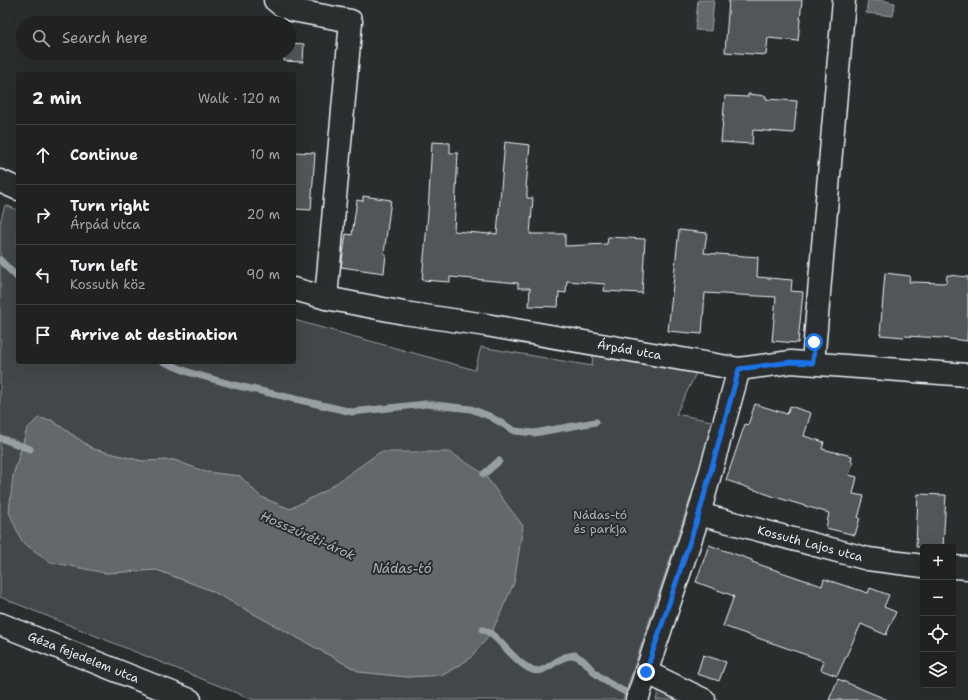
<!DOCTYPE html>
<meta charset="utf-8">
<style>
body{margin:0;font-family:"Shantell Sans",sans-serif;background:#2d2f2f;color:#f1f3f6}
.controls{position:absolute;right:12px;bottom:12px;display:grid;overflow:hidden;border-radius:4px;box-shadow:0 4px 16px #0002}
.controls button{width:36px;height:36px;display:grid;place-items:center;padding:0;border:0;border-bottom:1px solid #3d3f40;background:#202222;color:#f1f3f6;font:20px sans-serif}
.stop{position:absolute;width:12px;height:12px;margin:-9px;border:3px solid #1a73e8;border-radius:50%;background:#fff}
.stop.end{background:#1a73e8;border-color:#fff;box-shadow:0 1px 4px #0008}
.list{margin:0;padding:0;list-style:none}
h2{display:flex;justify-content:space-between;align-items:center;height:52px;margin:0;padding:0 16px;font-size:17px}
h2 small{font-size:13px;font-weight:400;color:#a2a4a5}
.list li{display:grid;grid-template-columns:26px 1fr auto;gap:12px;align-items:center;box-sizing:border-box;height:60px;padding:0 16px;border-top:1px solid #3d3f40}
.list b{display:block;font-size:15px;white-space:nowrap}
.list p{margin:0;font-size:13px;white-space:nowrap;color:#a2a4a5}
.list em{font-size:13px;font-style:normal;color:#a2a4a5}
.icon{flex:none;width:22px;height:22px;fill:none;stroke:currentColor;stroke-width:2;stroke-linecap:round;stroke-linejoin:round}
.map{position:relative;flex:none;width:968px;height:700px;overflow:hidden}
.search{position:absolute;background:#202222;box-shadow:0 4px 16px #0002;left:16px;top:16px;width:280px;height:44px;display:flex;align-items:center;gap:10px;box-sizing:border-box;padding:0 14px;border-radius:22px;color:#a2a4a5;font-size:15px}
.panel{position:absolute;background:#202222;box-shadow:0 4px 16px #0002;left:16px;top:72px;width:280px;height:292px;border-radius:4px}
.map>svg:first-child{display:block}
.green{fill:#424648;stroke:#959ca0;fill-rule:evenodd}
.water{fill:#63686b;stroke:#989fa3}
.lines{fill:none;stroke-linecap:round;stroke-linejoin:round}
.stream{stroke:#989fa3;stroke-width:7}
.building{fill:#535759;stroke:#e8f1f8}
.minor-casing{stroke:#e8f1f8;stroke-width:25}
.major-casing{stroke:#e8f1f8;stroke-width:25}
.minor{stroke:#2a2d2e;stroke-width:22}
.major{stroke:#2a2d2e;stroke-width:22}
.route{stroke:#1a73e8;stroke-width:5}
.labels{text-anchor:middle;stroke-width:4;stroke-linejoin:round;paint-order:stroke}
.street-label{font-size:12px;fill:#e8f1f8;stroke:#2a2d2e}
.park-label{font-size:12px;fill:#aeb5ba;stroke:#2a2d2e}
.water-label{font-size:13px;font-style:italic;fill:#acb3b9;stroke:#2a2d2e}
</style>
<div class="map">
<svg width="968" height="700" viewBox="0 0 968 700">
<rect width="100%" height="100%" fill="#2a2d2e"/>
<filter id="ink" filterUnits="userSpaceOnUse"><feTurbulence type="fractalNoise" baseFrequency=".025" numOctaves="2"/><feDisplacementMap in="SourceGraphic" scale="8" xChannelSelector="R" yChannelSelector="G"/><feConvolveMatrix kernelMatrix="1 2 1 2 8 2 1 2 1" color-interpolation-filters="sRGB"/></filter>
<g filter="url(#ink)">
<!-- green -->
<path class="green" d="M 5,205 L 18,210 L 18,362 L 294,362 L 294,320 L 475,370 L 481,347 L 592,366 L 593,353 L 698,369 L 676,414 L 716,422 L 623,700 L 254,700 L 0,597 L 0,223 ZM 51,420 L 93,449 L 142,461 L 174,460 L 205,472 L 240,476 L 261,497 L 290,509 L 325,491 L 469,659 L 443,675 L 407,677 L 360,672 L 212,591 L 157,570 L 105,573 L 13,476 L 27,429 Z
M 664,690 L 686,700 L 656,700 L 658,692 Z"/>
<!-- water -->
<path class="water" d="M 698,0 L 714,0 L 711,31 L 695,30 Z
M 868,0 L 877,1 L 877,0 L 885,0 L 885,1 L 895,3 L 893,16 L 866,13 Z
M 38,418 L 51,420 L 93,449 L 142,461 L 174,460 L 206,472 L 240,476 L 261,497 L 290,509 L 325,491 L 380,452 L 450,452 L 484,474 L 523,526 L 514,583 L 491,634 L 469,659 L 443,675 L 407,677 L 360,672 L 212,591 L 157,570 L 105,573 L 50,562 L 22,542 L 9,512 L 13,476 L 27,429 Z"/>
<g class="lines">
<!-- stream -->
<path class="stream" d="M 0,260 L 18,278
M 164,362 L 191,373 L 234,385 L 352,412 L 426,404 L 471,409 L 489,416 L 515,431 L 534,433 L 596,422
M 0,438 L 30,449
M 484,474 L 499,461
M 483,630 C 486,631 489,632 491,634 C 504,643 525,676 542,670 C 550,667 556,661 563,658 C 567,656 571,656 575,655 L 584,661 L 595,673 L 607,682 L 627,693 L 636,696"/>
</g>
<!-- building -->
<path class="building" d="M 729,0 L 802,0 L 798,41 L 768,38 L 766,55 L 725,52 Z
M 289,43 L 304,44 L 303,62 L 284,61 L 284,53 L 289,53 Z
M 748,94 L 766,96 L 766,99 L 797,101 L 794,133 L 753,130 L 752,144 L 721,142 L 725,96 L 748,97 Z
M 432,142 L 450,143 L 450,153 L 458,153 L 454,231 L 490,234 L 490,233 L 497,234 L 505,142 L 530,145 L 526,187 L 527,187 L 527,198 L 533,198 L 530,234 L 565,234 L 565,246 L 607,244 L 608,237 L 645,239 L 642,293 L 604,291 L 605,284 L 567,281 L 566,293 L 559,292 L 558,307 L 529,306 L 530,288 L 518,288 L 518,283 L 450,277 L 450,282 L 422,280 L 428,213 Z
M 294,152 L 315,153 L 311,210 L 294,209 Z
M 363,196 L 391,200 L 384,254 L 386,254 L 384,273 L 341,267 L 346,234 L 352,235 L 357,200 L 363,201 Z
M 679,230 L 707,233 L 704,253 L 758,257 L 757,277 L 792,280 L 791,291 L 803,292 L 798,343 L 772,341 L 776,297 L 705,293 L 702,334 L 668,331 Z
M 885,273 L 910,276 L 909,282 L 946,283 L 947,275 L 968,277 L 968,322 L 967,341 L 942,338 L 905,336 L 904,337 L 880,335 Z
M 755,404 L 787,414 L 790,406 L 811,413 L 804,436 L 824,442 L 822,449 L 852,456 L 851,461 L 853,462 L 849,475 L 857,477 L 853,494 L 864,496 L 858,518 L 860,518 L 855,535 L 826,528 L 829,513 L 775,497 L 726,480 L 745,424 L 748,425 Z
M 918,494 L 946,495 L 943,547 L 916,547 Z
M 709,545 L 752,560 L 752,562 L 822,586 L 824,579 L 868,593 L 870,588 L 889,595 L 884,607 L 896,612 L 886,635 L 861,624 L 837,676 L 821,670 L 824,661 L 723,626 L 734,596 L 696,582 Z
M 703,655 L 726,662 L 719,681 L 697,674 Z
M 838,679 L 888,700 L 829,700 Z"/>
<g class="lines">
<!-- minor casing -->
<g class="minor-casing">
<g id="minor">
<path d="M 275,0 L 281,5 L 292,10 L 351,21 L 326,298"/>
<path d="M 0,181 L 18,189"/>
<path id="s1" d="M 294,289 L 326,298 L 404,313 L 486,325 L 739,369 L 791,362 L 968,375"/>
<path d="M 813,363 L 844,0"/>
<path id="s2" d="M 699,514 L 868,559 L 923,566"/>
<path d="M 953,567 L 968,568"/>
<path d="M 646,672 L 704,700"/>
<path d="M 637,700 L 699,514 L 739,369"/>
</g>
</g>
<!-- major casing -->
<g class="major-casing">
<g id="major">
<path id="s3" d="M 0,624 L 190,700"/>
</g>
</g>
<!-- minor -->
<use href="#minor" class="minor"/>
<!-- major -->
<use href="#major" class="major"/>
</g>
</g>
<g class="lines" filter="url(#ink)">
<!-- route -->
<path class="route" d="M 646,672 L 699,514 L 739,369 L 791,362 L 813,363 L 814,342"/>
</g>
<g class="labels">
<!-- street labels -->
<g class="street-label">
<text dy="4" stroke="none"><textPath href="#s1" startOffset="341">Árpád utca</textPath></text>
<text dy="4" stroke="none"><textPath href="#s2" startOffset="115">Kossuth Lajos utca</textPath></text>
<text dy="4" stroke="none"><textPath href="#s3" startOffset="90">Géza fejedelem utca</textPath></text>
</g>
<!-- park labels -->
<g class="park-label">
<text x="600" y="519">Nádas-tó<tspan x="600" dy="14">és parkja</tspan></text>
</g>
<!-- water labels -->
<g class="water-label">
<text transform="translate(308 535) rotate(24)" y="5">Hosszúréti-árok</text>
<text x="402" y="573">Nádas-tó</text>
</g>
</g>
</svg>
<div class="controls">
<button>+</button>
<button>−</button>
<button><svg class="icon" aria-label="locate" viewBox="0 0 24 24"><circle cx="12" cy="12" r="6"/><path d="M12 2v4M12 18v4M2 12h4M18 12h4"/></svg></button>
<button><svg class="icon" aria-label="layers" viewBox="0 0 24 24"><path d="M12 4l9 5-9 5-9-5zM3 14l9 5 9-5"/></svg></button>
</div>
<div class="stop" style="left:814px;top:342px"></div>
<div class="stop end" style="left:646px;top:672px"></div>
<div class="search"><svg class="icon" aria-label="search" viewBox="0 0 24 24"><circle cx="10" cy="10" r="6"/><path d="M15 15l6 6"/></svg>Search here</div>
<section class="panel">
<h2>2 min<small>Walk · 120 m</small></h2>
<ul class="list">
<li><svg class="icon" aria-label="ahead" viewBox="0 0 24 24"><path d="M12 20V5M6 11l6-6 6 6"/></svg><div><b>Continue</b></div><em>10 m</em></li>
<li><svg class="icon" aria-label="right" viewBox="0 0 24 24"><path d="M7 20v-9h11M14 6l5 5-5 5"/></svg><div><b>Turn right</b><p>Árpád utca</p></div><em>20 m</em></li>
<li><svg class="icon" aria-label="left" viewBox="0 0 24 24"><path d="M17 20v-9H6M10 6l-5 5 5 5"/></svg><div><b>Turn left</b><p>Kossuth köz</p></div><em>90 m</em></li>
<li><svg class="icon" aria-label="arrive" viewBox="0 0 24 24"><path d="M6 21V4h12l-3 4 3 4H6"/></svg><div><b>Arrive at destination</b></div></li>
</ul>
</section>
</div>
